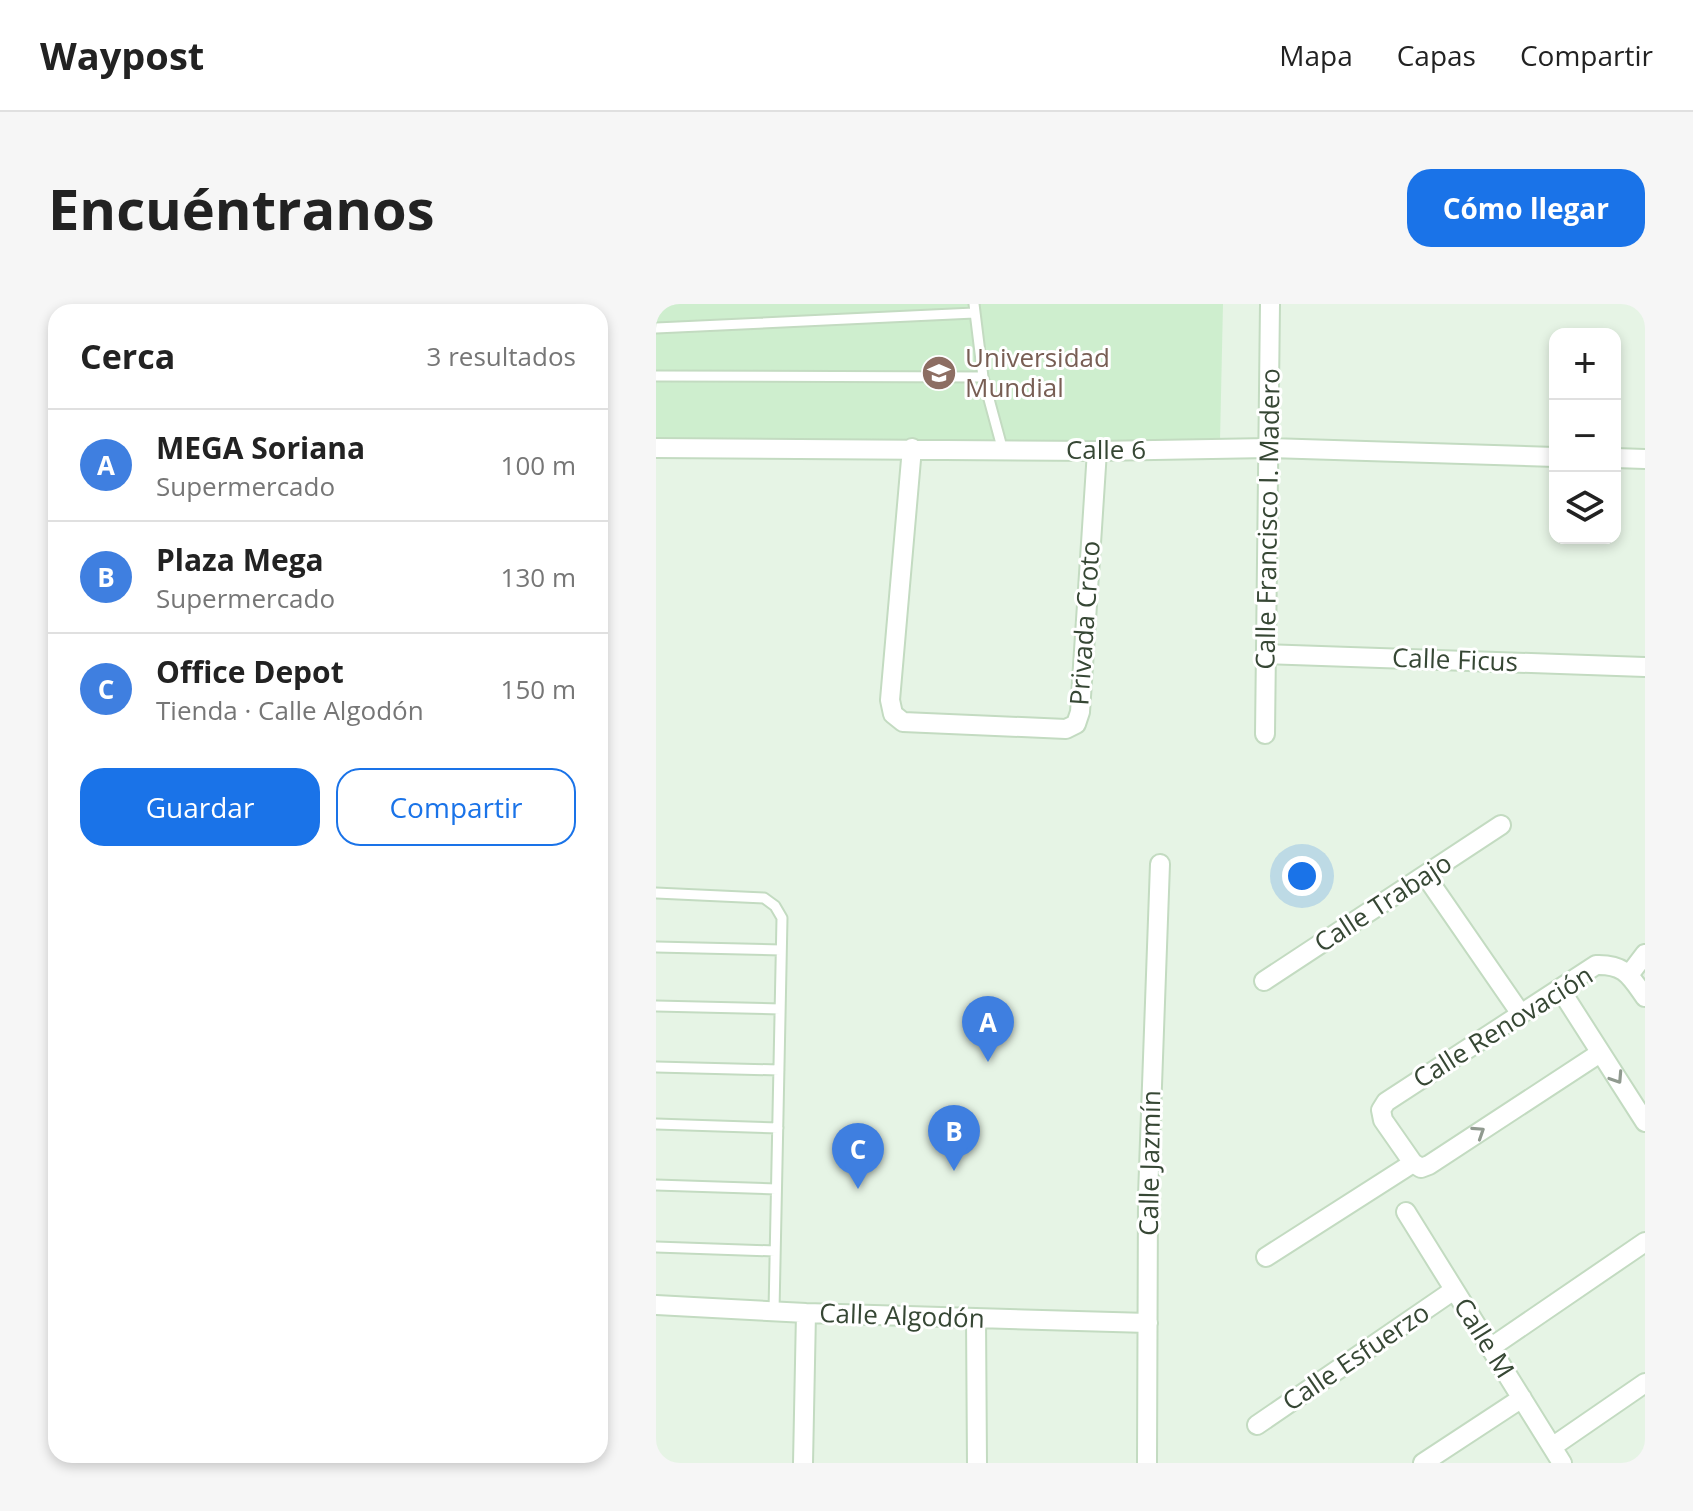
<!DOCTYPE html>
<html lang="es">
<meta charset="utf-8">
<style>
body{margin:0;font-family:"Open Sans",sans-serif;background:#f6f6f6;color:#222}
.controls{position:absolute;right:24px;top:24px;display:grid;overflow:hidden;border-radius:16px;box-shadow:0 4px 12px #0003}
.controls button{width:72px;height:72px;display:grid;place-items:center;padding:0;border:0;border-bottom:2px solid #e0e0e0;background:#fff;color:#222;font:40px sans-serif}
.you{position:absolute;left:646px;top:572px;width:28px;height:28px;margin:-20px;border:6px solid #fff;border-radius:50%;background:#1a73e8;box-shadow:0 0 0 12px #1a73e833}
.badge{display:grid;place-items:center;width:52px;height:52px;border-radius:50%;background:#1a73e8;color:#fff;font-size:26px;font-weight:700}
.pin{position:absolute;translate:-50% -66px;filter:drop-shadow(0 2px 4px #0008)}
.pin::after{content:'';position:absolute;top:42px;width:28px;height:24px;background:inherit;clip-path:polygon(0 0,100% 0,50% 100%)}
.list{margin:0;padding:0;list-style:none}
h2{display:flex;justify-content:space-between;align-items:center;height:104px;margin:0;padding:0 32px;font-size:34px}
h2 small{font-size:26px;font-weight:400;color:#767676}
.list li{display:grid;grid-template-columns:52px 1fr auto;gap:24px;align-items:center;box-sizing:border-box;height:112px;padding:0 32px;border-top:2px solid #e0e0e0}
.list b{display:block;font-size:30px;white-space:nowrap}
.list p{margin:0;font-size:26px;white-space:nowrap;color:#767676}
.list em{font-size:26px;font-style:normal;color:#767676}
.actions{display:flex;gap:16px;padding:24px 32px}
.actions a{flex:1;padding:18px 0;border:2px solid #1a73e8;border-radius:24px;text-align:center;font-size:28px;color:#1a73e8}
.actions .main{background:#1a73e8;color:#fff}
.icon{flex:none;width:44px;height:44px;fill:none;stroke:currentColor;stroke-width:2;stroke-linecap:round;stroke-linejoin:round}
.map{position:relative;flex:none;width:989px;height:1159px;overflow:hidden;border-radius:24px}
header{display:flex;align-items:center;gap:48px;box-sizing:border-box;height:112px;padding:0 40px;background:#fff;border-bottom:2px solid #e0e0e0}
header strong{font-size:38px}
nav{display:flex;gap:44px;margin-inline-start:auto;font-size:28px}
.intro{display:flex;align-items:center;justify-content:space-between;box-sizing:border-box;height:192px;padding:0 48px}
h1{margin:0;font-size:56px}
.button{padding:20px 36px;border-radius:24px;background:#1a73e8;color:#fff;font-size:28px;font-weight:700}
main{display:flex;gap:48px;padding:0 48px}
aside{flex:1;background:#fff;border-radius:24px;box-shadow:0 4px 12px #0003}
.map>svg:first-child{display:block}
.education{fill:#ceeece}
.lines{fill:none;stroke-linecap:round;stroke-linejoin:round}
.lane-casing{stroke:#c3dbc1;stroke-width:13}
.street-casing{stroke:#c3dbc1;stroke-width:22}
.lane{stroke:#fff;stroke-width:9}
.street{stroke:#fff;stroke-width:18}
.oneway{stroke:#909a8f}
.labels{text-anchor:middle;stroke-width:6;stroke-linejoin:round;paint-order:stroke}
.education-label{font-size:26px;fill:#785e54;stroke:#fff;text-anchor:start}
.street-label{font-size:26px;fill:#364734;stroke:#fff}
</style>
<header>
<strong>Waypost</strong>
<nav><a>Mapa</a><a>Capas</a><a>Compartir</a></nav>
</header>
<div class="intro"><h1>Encuéntranos</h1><a class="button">Cómo llegar</a></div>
<main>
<aside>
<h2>Cerca<small>3 resultados</small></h2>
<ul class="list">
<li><span class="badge" style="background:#3f7fe0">A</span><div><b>MEGA Soriana</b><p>Supermercado</p></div><em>100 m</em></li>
<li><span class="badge" style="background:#3f7fe0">B</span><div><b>Plaza Mega</b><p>Supermercado</p></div><em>130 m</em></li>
<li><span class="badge" style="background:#3f7fe0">C</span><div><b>Office Depot</b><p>Tienda · Calle Algodón</p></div><em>150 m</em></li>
</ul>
<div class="actions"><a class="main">Guardar</a><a>Compartir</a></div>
</aside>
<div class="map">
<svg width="989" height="1159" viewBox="0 0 989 1159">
<rect width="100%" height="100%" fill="#e6f4e5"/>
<!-- education -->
<path class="education" d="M 0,0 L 567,0 L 564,137 L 0,137 Z"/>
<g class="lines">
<!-- lane casing -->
<g class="lane-casing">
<path id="lane" d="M 318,0 L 327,73
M 0,24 L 318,9
M 0,72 L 327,73 L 347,147
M 0,589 L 108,594 L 119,602 L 126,614 L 118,1007
M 0,643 L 125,646
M 0,702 L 124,705
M 0,763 L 123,766
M 0,820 L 122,824
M 0,881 L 120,885
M 0,943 L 119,947"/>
</g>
<!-- street casing -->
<g class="street-casing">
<path id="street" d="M 0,144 L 441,147 L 613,144 L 899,153
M 256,144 L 234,396 L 237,410 L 247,418 L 410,425 L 420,420 L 424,408 L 441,147
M 959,154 L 989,155
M 610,350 L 989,363
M 609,430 L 614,0
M 769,571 L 865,710
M 973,671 L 989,650
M 608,677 L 845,521
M 904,685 L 989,818
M 757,859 L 727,816 L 725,806 L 730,798 L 940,661 C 969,660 974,672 989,693
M 757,859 L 765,864 L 773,861 L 944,749
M 750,908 L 906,1159
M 610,953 L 757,859
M 0,1001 L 150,1009 L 492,1019
M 320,1014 L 321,1159
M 834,1044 L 989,938
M 601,1121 L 798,986
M 896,1143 L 989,1079
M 147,1159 L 150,1009
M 491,1159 L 492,892 L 504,560
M 767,1159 L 866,1094"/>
</g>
<!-- lane -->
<use href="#lane" class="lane"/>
<!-- street -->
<use href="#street" class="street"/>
</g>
<!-- one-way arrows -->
<defs><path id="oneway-chevron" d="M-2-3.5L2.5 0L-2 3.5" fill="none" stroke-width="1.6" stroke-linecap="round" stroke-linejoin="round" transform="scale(2)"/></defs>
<g class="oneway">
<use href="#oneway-chevron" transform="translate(961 774) rotate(57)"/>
<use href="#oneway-chevron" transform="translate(823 828) rotate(-33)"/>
</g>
<!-- icons -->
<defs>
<g id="university-disc" transform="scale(1.8)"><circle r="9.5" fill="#8d6e63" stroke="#fff"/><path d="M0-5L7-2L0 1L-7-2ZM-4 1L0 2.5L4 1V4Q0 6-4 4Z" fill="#fff"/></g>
</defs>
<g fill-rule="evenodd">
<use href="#university-disc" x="283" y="69"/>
</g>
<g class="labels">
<!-- education labels -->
<g class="education-label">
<text x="309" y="63">Universidad<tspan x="309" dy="30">Mundial</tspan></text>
</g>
<!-- street labels -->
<g class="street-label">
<text x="450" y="155">Calle 6</text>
<text transform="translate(612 215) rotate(-89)" y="9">Calle Francisco I. Madero</text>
<text transform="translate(429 319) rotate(-86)" y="9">Privada Croto</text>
<text transform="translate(799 356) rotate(2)" y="9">Calle Ficus</text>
<text transform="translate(727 599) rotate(-33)" y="9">Calle Trabajo</text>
<text transform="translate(847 723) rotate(-32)" y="9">Calle Renovación</text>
<text transform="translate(494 859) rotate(-89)" y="9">Calle Jazmín</text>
<text transform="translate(246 1012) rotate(2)" y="9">Calle Algodón</text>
<text transform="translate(828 1034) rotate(58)" y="9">Calle M</text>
<text transform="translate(700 1053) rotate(-34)" y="9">Calle Esfuerzo</text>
</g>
</g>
</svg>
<div class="controls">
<button>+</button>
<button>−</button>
<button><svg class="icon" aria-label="layers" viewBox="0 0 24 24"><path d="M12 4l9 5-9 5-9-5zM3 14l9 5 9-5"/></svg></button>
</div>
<div class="you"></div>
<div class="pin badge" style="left:332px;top:758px;background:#3f7fe0">A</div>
<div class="pin badge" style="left:298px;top:867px;background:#3f7fe0">B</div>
<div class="pin badge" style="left:202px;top:885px;background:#3f7fe0">C</div>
</div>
</main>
